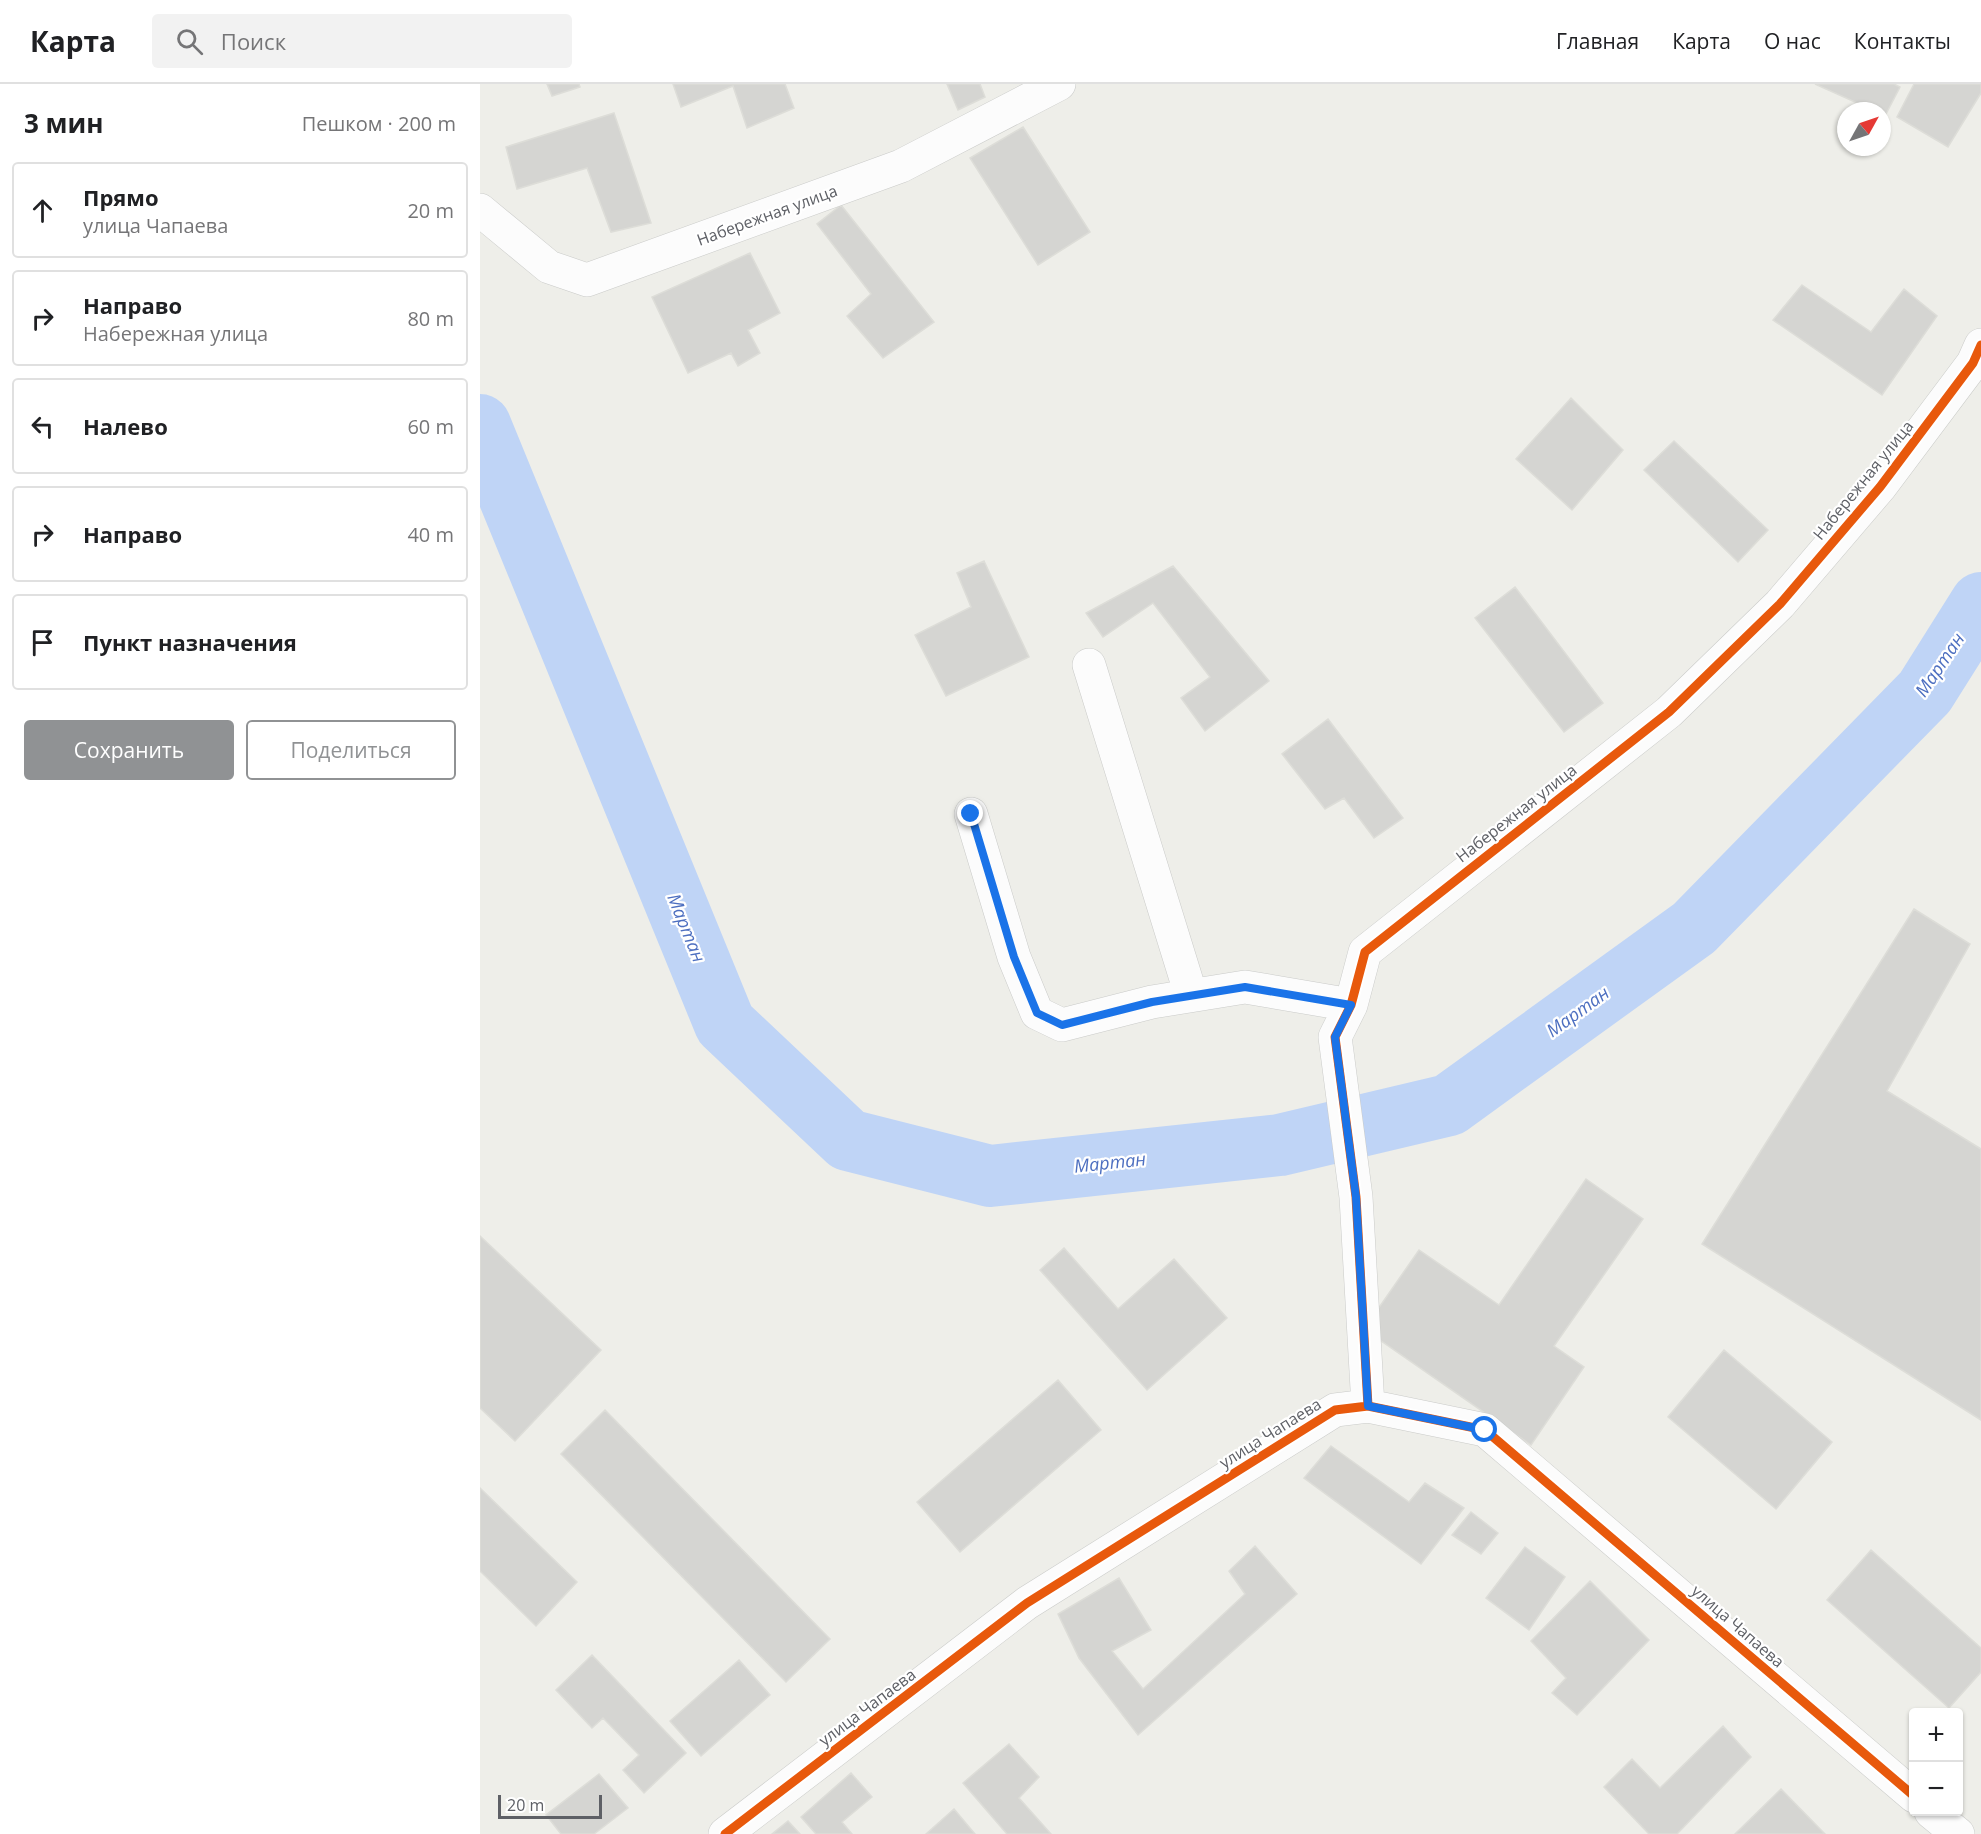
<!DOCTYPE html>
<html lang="ru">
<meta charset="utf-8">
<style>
body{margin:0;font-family:"Open Sans",sans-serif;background:#f2f2f2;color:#202124}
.controls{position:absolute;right:18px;bottom:18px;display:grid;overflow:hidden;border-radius:6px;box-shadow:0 2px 4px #0004}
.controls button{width:54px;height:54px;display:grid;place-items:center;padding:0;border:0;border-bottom:2px solid #e0e0e0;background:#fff;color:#202124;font:30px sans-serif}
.compass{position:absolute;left:1357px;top:18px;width:54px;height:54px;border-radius:50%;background:#fff;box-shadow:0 2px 4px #0004;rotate:50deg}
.scale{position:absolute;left:18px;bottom:15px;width:104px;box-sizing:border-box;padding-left:6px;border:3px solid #5e6066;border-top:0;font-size:16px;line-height:21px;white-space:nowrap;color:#5e6066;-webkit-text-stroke:4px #fff;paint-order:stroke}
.stop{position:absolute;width:18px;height:18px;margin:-14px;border:4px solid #1a73e8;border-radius:50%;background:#fff}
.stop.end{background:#1a73e8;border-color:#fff;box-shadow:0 2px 6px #0008}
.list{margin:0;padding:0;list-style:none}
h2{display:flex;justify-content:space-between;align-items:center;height:78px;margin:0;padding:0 24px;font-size:26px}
h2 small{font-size:20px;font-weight:400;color:#757577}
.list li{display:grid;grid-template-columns:39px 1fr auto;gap:18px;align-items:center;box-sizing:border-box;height:96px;margin:0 12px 12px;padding:0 12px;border:2px solid #e0e0e0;border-radius:6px}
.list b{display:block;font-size:22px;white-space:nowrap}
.list p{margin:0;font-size:20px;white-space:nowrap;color:#757577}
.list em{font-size:20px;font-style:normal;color:#757577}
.actions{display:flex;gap:12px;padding:18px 24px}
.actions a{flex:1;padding:14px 0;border:2px solid #909294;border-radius:6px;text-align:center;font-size:21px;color:#909294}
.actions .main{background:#909294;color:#fff}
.icon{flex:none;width:33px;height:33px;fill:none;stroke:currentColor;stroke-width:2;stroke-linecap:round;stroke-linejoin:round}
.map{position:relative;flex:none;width:1501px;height:1750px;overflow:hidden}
header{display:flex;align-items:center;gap:36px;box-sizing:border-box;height:84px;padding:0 30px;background:#fff;border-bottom:2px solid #e0e0e0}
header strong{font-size:28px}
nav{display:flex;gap:33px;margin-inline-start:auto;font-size:21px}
.search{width:420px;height:54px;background:#f2f2f2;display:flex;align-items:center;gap:15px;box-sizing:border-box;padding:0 21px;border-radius:6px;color:#757577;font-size:22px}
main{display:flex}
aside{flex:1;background:#fff}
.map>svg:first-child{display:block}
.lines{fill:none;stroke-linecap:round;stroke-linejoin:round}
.river{stroke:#bfd4f6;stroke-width:62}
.building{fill:#d5d5d2;stroke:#ddddd8;stroke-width:1.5}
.minor-casing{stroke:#cacbc9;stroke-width:34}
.minor{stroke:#fcfcfc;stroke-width:33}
.cycleway-casing{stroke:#fff;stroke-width:13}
.cycleway{stroke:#e8590c;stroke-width:9}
.route{stroke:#1a73e8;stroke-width:8}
.labels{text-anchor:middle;stroke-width:4.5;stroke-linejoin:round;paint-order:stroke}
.street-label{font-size:16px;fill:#5e6066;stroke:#fff}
.water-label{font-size:18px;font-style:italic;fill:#4d6fc0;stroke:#fff}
</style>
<header>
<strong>Карта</strong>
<div class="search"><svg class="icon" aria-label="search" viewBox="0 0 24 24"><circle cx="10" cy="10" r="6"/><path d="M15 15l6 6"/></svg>Поиск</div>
<nav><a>Главная</a><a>Карта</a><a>О нас</a><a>Контакты</a></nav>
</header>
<main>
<aside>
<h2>3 мин<small>Пешком · 200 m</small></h2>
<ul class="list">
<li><svg class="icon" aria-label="ahead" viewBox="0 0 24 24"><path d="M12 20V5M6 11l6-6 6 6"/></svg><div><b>Прямо</b><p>улица Чапаева</p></div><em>20 m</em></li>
<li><svg class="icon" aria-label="right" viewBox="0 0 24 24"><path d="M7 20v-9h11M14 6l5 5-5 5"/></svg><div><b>Направо</b><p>Набережная улица</p></div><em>80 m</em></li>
<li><svg class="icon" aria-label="left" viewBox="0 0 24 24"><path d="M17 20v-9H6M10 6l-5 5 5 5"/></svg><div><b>Налево</b></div><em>60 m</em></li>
<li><svg class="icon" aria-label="right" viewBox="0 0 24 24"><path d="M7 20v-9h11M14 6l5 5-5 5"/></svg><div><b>Направо</b></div><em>40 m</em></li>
<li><svg class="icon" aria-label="arrive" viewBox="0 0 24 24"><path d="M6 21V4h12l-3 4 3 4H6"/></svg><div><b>Пункт назначения</b></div></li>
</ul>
<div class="actions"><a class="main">Сохранить</a><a>Поделиться</a></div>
</aside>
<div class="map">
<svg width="1501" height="1750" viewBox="0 0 1501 1750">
<rect width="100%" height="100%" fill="#eeeee9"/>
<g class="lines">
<!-- river -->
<path class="river" d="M 0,341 L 245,940 L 368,1056 L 510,1092 L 800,1061 L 969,1021 L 1214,844 L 1445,608 L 1501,519"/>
</g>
<!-- building -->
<path class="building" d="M 67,0 L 99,0 L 100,3 L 72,12 Z
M 193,0 L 305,0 L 314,24 L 267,44 L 253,2 L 201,23 Z
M 467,0 L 500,0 L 505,13 L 478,26 Z
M 1335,0 L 1414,0 L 1420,3 L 1405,32 L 1402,30 L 1402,27 L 1395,27 Z
M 1434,0 L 1501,0 L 1501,9 L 1468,63 L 1417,33 Z
M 134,29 L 171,139 L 131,148 L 107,84 L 37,105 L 26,63 Z
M 543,43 L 610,148 L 558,181 L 490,74 Z
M 361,121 L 454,238 L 403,274 L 367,232 L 391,210 L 337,140 Z
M 270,169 L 300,229 L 268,246 L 280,269 L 258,282 L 251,269 L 208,289 L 172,213 Z
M 1322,201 L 1391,248 L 1424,205 L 1457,232 L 1402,311 L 1293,236 Z
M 1091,314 L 1143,366 L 1092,426 L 1036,375 Z
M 1194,357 L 1288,446 L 1258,478 L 1164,386 Z
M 504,477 L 549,573 L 466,612 L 435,551 L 491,523 L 477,489 Z
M 693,482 L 789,597 L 725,647 L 701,614 L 730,593 L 673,519 L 623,553 L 606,529 Z
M 1035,503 L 1123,619 L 1084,648 L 995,534 Z
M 848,635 L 923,734 L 894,754 L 864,714 L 845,725 L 802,670 Z
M 1434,825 L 1490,860 L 1407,1007 L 1501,1065 L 1501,1336 L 1222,1160 Z
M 1106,1095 L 1163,1135 L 1074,1262 L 1104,1283 L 1051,1361 L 884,1245 L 939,1166 L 1019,1221 Z
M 0,1152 L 121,1266 L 35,1357 L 0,1324 Z
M 584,1164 L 638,1225 L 694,1175 L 747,1234 L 667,1306 L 560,1186 Z
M 1244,1266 L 1352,1358 L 1296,1425 L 1188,1333 Z
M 578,1296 L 621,1346 L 480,1468 L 437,1418 Z
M 125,1326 L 350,1555 L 306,1598 L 81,1370 Z
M 851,1362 L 929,1418 L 945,1399 L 984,1424 L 941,1480 L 824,1394 Z
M 0,1404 L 97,1498 L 56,1542 L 0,1487 Z
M 991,1428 L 1018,1449 L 1001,1470 L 972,1451 Z
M 775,1462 L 817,1510 L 658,1651 L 599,1574 L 578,1530 L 639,1494 L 671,1546 L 632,1567 L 663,1605 L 765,1510 L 749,1487 Z
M 1045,1463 L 1085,1493 L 1049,1546 L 1006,1514 Z
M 1391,1466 L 1501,1564 L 1501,1588 L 1469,1624 L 1347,1516 Z
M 1110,1497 L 1169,1556 L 1097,1631 L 1072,1609 L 1086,1594 L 1051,1557 Z
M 112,1571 L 206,1669 L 164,1709 L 143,1686 L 159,1671 L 123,1634 L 112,1644 L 76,1606 Z
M 259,1576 L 290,1611 L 221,1672 L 190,1637 Z
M 1243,1642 L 1271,1673 L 1197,1750 L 1169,1750 L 1124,1703 L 1152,1675 L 1180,1704 Z
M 529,1660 L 559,1693 L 539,1714 L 571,1750 L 527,1750 L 483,1699 Z
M 371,1689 L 392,1713 L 362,1738 L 372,1750 L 336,1750 L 321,1733 Z
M 119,1690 L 148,1724 L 114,1750 L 81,1750 L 66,1731 Z
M 1301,1705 L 1345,1750 L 1255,1750 Z
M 474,1725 L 495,1750 L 446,1750 Z
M 308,1737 L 320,1750 L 292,1750 Z"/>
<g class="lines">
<!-- minor casing -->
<g class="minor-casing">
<path id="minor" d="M 0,126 L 69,183 L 107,196 L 421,82 L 579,0
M 609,581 L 711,911
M 491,730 L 534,873 L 557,929 L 582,941 L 672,918 L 765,903 L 871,921
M 888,1322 L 876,1113 L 855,953 L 871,921 L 885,868 L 1189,628 L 1300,520 L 1400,403 L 1493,279 L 1501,261
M 1451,1728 L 1478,1750
M 245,1750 L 547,1519 L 855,1326 L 888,1322 L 1005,1346 L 1434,1712"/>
</g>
<!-- minor -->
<use href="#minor" class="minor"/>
<!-- cycleway casing -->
<g class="cycleway-casing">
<path id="cycleway" d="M 888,1322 L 876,1113 L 855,953 L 871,921 L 885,868 L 1189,628 L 1300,520 L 1400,403 L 1493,279 L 1501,261
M 245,1750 L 547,1519 L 855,1326 L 888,1322 L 1005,1346 L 1434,1712"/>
</g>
<!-- cycleway -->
<use href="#cycleway" class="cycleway"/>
</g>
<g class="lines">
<!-- route -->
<path class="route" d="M 491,730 L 534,873 L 557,929 L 582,941 L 672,918 L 765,903 L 871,921 L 855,953 L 876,1113 L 888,1322 L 1005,1346"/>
</g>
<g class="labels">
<!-- street labels -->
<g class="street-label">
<text transform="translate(287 131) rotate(-20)" y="6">Набережная улица</text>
<text transform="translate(1383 396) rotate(-51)" y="6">Набережная улица</text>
<text transform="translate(1036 729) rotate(-38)" y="6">Набережная улица</text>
<text transform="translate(790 1349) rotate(-32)" y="6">улица Чапаева</text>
<text transform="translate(1258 1542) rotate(41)" y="6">улица Чапаева</text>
<text transform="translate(387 1623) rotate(-37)" y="6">улица Чапаева</text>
</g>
<!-- water labels -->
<g class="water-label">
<text transform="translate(1460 581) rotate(-56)" y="6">Мартан</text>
<text transform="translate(206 844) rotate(68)" y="6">Мартан</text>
<text transform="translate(1098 928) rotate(-36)" y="6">Мартан</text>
<text transform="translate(630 1079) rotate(-6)" y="6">Мартан</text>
</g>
</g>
</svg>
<div class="controls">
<button>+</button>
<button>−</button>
</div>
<svg class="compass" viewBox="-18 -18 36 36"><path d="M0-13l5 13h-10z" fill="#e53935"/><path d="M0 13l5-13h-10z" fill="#757577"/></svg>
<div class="scale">20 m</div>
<div class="stop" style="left:1005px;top:1346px"></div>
<div class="stop end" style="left:491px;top:730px"></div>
</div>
</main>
